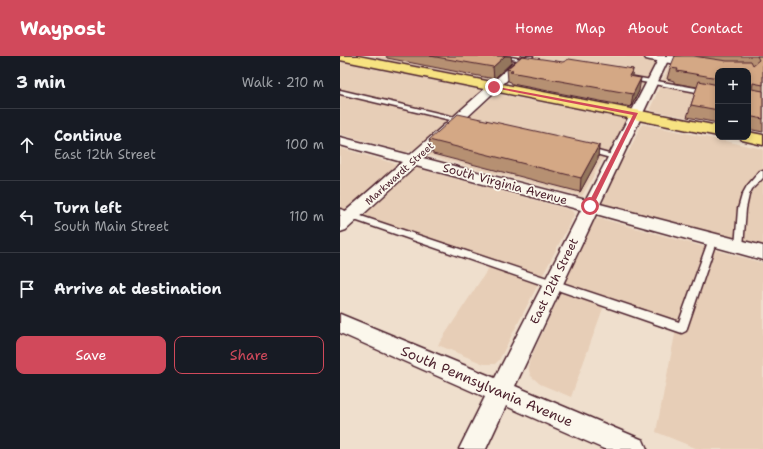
<!DOCTYPE html>
<meta charset="utf-8">
<style>
body{margin:0;font-family:"Shantell Sans",sans-serif;background:#242831;color:#f1f3f6}
.controls{position:absolute;right:12px;top:12px;display:grid;overflow:hidden;border-radius:8px;box-shadow:0 2px 6px #0003}
.controls button{width:36px;height:36px;display:grid;place-items:center;padding:0;border:0;border-bottom:1px solid #363941;background:#171b24;color:#f1f3f6;font:20px sans-serif}
.stop{position:absolute;width:12px;height:12px;margin:-9px;border:3px solid #d1495b;border-radius:50%;background:#fff}
.stop.end{background:#d1495b;border-color:#fff;box-shadow:0 1px 4px #0008}
.list{margin:0;padding:0;list-style:none}
h2{display:flex;justify-content:space-between;align-items:center;height:52px;margin:0;padding:0 16px;font-size:17px}
h2 small{font-size:13px;font-weight:400;color:#9ea1a6}
.list li{display:grid;grid-template-columns:26px 1fr auto;gap:12px;align-items:center;box-sizing:border-box;height:72px;padding:0 16px;border-top:1px solid #363941}
.list b{display:block;font-size:15px;white-space:nowrap}
.list p{margin:0;font-size:13px;white-space:nowrap;color:#9ea1a6}
.list em{font-size:13px;font-style:normal;color:#9ea1a6}
.actions{display:flex;gap:8px;padding:12px 16px}
.actions a{flex:1;padding:9px 0;border:1px solid #d1495b;border-radius:8px;text-align:center;font-size:14px;color:#d1495b}
.actions .main{background:#d1495b;color:#fff}
.icon{flex:none;width:22px;height:22px;fill:none;stroke:currentColor;stroke-width:2;stroke-linecap:round;stroke-linejoin:round}
.map{position:relative;flex:none;width:423px;height:393px;overflow:hidden}
header{display:flex;align-items:center;gap:24px;box-sizing:border-box;height:56px;padding:0 20px;background:#d1495b;color:#fff}
header strong{font-size:19px}
nav{display:flex;gap:22px;margin-inline-start:auto;font-size:14px}
main{display:flex}
aside{flex:1;background:#171b24}
.map>svg:first-child{display:block}
.built{fill:#e7ceb7}
.lines{fill:none;stroke-linecap:round;stroke-linejoin:round}
.lane-casing{stroke:#4a1f2b;stroke-width:3}
.street-casing{stroke:#4a1f2b;stroke-width:3}
.secondary-casing{stroke:#4a1f2b;stroke-width:3}
.primary-casing{stroke:#4a1f2b;stroke-width:3}
.lane{fill:#fbf7ec;fill-rule:evenodd}
.street{fill:#fbf7ec;fill-rule:evenodd}
.secondary{fill:#fbf7ec;fill-rule:evenodd}
.primary{fill:#f7e281;fill-rule:evenodd}
.wall{fill:#b69072;stroke:#4a1f2b}
.shaded-wall{fill:#94765d;stroke:#4a1f2b}
.building{fill:#d4a885;stroke:#4a1f2b}
.route{fill:#d1495b}
.labels{text-anchor:middle;stroke-width:3.5;stroke-linejoin:round;paint-order:stroke}
.far-street-label{font-size:10px;fill:#4a1f2b;stroke:#fbf7ec}
.street-label{font-size:12px;fill:#4a1f2b;stroke:#fbf7ec}
.near-street-label{font-size:14px;fill:#4a1f2b;stroke:#fbf7ec}
</style>
<header>
<strong>Waypost</strong>
<nav><a>Home</a><a>Map</a><a>About</a><a>Contact</a></nav>
</header>
<main>
<aside>
<h2>3 min<small>Walk · 210 m</small></h2>
<ul class="list">
<li><svg class="icon" aria-label="ahead" viewBox="0 0 24 24"><path d="M12 20V5M6 11l6-6 6 6"/></svg><div><b>Continue</b><p>East 12th Street</p></div><em>100 m</em></li>
<li><svg class="icon" aria-label="left" viewBox="0 0 24 24"><path d="M17 20v-9H6M10 6l-5 5 5 5"/></svg><div><b>Turn left</b><p>South Main Street</p></div><em>110 m</em></li>
<li><svg class="icon" aria-label="arrive" viewBox="0 0 24 24"><path d="M6 21V4h12l-3 4 3 4H6"/></svg><div><b>Arrive at destination</b></div></li>
</ul>
<div class="actions"><a class="main">Save</a><a>Share</a></div>
</aside>
<div class="map">
<svg width="423" height="393" viewBox="0 0 423 393">
<rect width="100%" height="100%" fill="#efdfcd"/>
<filter id="ink" filterUnits="userSpaceOnUse"><feTurbulence type="fractalNoise" baseFrequency=".025" numOctaves="2"/><feDisplacementMap in="SourceGraphic" scale="8" xChannelSelector="R" yChannelSelector="G"/><feConvolveMatrix kernelMatrix="1 2 1 2 8 2 1 2 1" color-interpolation-filters="sRGB"/></filter>
<g filter="url(#ink)">
<!-- built -->
<path class="built" d="M 28,0 L 182,0 L 153,25 Z
M 194,0 L 293,0 L 317,5 L 294,49 L 290,50 L 169,27 L 169,25 Z
M 0,6 L 140,34 L 142,36 L 117,59 L 74,94 L 66,96 L 0,78 Z
M 330,7 L 378,15 L 378,67 L 313,55 L 310,53 Z
M 156,38 L 285,63 L 287,64 L 276,88 L 263,103 L 242,140 L 86,99 Z
M 303,68 L 423,93 L 423,189 L 263,148 L 263,146 L 280,108 L 290,93 L 301,69 Z
M 0,92 L 53,107 L 56,109 L 0,159 Z
M 76,112 L 231,154 L 233,156 L 234,159 L 159,304 L 155,308 L 144,308 L 98,289 L 150,210 L 17,164 L 70,113 Z
M 259,162 L 423,207 L 423,393 L 358,393 L 316,376 L 337,268 L 266,244 L 231,341 L 200,328 L 191,320 L 189,315 L 189,306 L 254,164 Z"/>
<g class="lines">
<!-- lane casing -->
<g class="lane-casing">
<path id="lane" d="M 155,0 L 166,0 L 191,5 L 189,6 Z
M 289,20 L 378,36 L 378,40 L 287,23 L 286,22 Z
M 0,34 L 123,63 L 126,65 L 123,67 L 0,38 Z
M 247,92 L 276,100 L 277,101 L 274,103 L 245,95 L 245,93 Z
M 420,115 L 423,115 L 423,122 L 412,133 L 409,139 L 406,153 L 403,191 L 399,194 L 395,191 L 398,153 L 402,139 L 407,130 Z
M 0,153 L 339,266 L 369,183 L 373,180 L 377,183 L 347,272 L 346,275 L 342,277 L 0,159 Z"/>
</g>
<!-- street casing -->
<g class="street-casing">
<path id="street" d="M 182,0 L 193,0 L 83,102 L 246,144 L 320,0 L 330,0 L 260,148 L 423,190 L 423,204 L 256,158 L 175,330 L 303,384 L 307,393 L 264,393 L 166,350 L 146,393 L 119,393 L 145,341 L 0,277 L 0,258 L 155,322 L 241,154 L 76,110 L 6,174 L 0,176 L 0,160 L 62,106 L 0,89 L 0,81 L 70,99 Z"/>
</g>
<!-- secondary casing -->
<g class="secondary-casing">
<path id="secondary" d="M 304,0 L 333,0 L 407,11 L 411,12 L 413,15 L 411,18 L 408,19 L 408,15 L 383,15 L 310,4 L 306,3 Z"/>
</g>
<!-- primary casing -->
<g class="primary-casing">
<path id="primary" d="M 0,0 L 18,0 L 378,70 L 378,80 L 0,4 Z
M 408,76 L 423,79 L 423,89 L 402,84 L 400,81 L 408,81 Z"/>
</g>
<!-- lane -->
<use href="#lane" class="lane"/>
<!-- street -->
<use href="#street" class="street"/>
<!-- secondary -->
<use href="#secondary" class="secondary"/>
<!-- primary -->
<use href="#primary" class="primary"/>
</g>
<!-- wall -->
<path class="wall" d="M 46,0 L 171,0 L 172,6 L 154,23 L 47,2 Z
M 357,0 L 423,0 L 423,76 L 408,73 L 408,15 L 378,15 L 378,67 L 347,61 L 357,31 L 334,27 L 334,25 L 327,23 L 330,12 Z
M 167,13 L 293,13 L 291,21 L 299,35 L 291,51 L 172,28 L 171,26 L 168,25 Z
M 89,84 L 259,89 L 258,103 L 240,136 L 93,98 Z"/>
<!-- shaded-wall -->
<path class="shaded-wall" d="M 165,0 L 171,0 L 172,6 L 154,23 L 153,11 Z
M 293,13 L 291,26 L 289,20 Z
M 301,22 L 299,35 L 291,51 L 293,38 Z
M 259,89 L 258,103 L 240,136 L 241,122 Z"/>
<!-- building -->
<path class="building" d="M 90,0 L 165,0 L 153,11 Z
M 182,0 L 223,6 L 229,3 L 293,13 L 289,20 L 301,22 L 293,38 L 170,16 L 173,14 L 167,13 Z
M 335,0 L 353,0 L 387,5 L 411,5 L 413,9 L 419,4 L 417,0 L 423,0 L 423,29 L 413,27 L 412,33 L 423,35 L 423,63 L 408,60 L 408,15 L 378,15 L 378,22 L 337,15 L 338,13 L 330,12 Z
M 359,25 L 378,29 L 378,54 L 351,49 Z
M 118,58 L 259,89 L 241,122 L 89,84 Z"/>
</g>
<!-- route -->
<path class="route" d="M 153,30 L 298,57 L 252,152 L 247,150 L 293,59 L 154,32 Z"/>
<g class="labels">
<!-- far-street labels -->
<g class="far-street-label">
<text transform="translate(59 117) rotate(-42)" y="4">Markwardt Street</text>
</g>
<!-- street labels -->
<g class="street-label">
<text transform="translate(165 128) rotate(15)" y="4">South Virginia Avenue</text>
<text transform="translate(214 225) rotate(-64)" y="4">East 12th Street</text>
</g>
<!-- near-street labels -->
<g class="near-street-label">
<text transform="translate(147 330) rotate(23)" y="5">South Pennsylvania Avenue</text>
</g>
</g>
</svg>
<div class="controls">
<button>+</button>
<button>−</button>
</div>
<div class="stop" style="left:250px;top:150px"></div>
<div class="stop end" style="left:154px;top:31px"></div>
</div>
</main>
